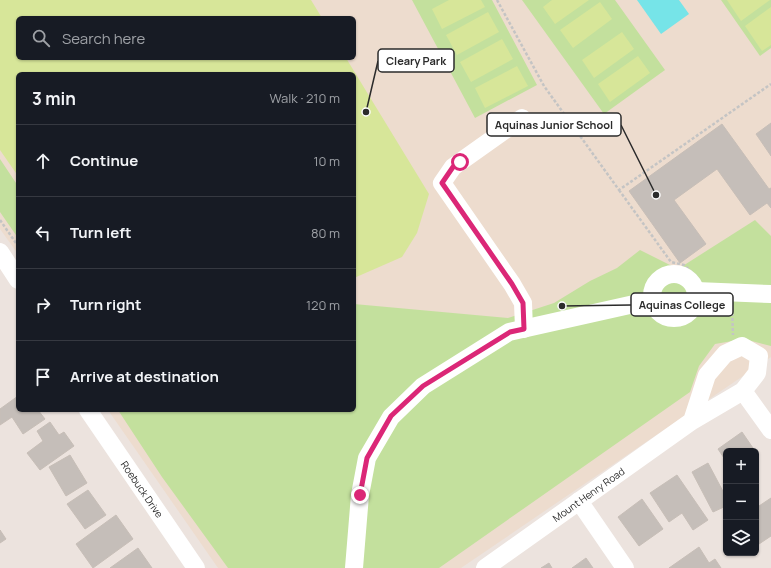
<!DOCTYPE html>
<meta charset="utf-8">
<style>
body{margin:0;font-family:Manrope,sans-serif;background:#242831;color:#f1f3f6}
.controls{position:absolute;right:12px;bottom:12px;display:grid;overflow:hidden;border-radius:6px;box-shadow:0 1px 3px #0004}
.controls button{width:36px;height:36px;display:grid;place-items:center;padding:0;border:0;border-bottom:1px solid #363941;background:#171b24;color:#f1f3f6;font:20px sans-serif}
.stop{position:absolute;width:12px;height:12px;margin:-9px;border:3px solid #db2777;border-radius:50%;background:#fff}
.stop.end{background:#db2777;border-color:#fff;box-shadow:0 1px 4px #0008}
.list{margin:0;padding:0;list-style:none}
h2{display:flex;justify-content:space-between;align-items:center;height:52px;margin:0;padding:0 16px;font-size:17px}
h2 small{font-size:13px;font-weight:400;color:#9ea1a6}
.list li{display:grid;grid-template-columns:26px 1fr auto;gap:12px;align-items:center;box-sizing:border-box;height:72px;padding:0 16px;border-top:1px solid #363941}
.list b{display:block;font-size:15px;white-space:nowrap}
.list em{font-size:13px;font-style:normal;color:#9ea1a6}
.icon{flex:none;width:22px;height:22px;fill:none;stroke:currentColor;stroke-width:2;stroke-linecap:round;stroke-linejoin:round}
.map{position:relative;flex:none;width:771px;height:568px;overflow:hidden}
.search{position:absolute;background:#171b24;box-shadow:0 1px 3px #0004;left:16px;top:16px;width:340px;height:44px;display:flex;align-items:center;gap:10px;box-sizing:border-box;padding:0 14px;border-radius:6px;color:#9ea1a6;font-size:15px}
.panel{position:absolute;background:#171b24;box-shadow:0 1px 3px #0004;left:16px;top:72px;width:340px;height:340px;border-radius:6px}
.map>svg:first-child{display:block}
.education{fill:#eddcce;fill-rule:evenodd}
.green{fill:#c3e09d}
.pitch{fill:#d7e699}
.water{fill:#76e4e8}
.building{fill:#c5beb9;stroke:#c7beb7}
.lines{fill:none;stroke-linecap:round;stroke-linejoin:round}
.path{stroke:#c4c4c4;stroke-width:2.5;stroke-dasharray:3 2;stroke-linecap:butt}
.minor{stroke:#fff;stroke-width:18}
.route{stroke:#db2777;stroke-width:5}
.labels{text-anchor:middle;stroke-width:4;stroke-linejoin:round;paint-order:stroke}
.street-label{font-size:10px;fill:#2b2b2b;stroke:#fff}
.leader{fill:none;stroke:#2b2b2b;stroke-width:1.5}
.callout-dot{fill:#2b2b2b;stroke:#fff;stroke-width:1.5}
.callout{fill:#fff;stroke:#2b2b2b;stroke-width:1.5}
.callout-label{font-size:11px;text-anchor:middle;font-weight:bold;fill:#2b2b2b}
</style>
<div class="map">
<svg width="771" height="568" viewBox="0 0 771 568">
<rect width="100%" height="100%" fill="#ece3de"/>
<!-- education -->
<path class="education" d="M 0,0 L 771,0 L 771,357 L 461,568 L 218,568 L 108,410 L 354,410 L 354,74 L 18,74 L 18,254 L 0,229 ZM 18,18 L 354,18 L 354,58 L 18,58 Z"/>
<!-- green -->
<path class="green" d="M 412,0 L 492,0 L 537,85 L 475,118 Z
M 522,0 L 615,0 L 665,70 L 604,114 Z
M 721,0 L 771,0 L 771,48 L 760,56 Z
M 0,159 L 18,186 L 18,238 L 0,212 Z
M 755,220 L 771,236 L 771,346 L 744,339 L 715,344 L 699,366 L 690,392 L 439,568 L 228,568 L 162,477 L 118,410 L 354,410 L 354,304 L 508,318 L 554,303 L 590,281 L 617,268 L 640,250 L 678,269 Z"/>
<!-- pitch -->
<path class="pitch" d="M 0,0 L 311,0 L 322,18 L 18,18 L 18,58 L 346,58 L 429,194 L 417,233 L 402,257 L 354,278 L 354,74 L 18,74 L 18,176 L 0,150 Z
M 449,0 L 481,0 L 485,7 L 442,29 L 432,9 Z
M 552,0 L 589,0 L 555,24 L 543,7 Z
M 727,0 L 770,0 L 741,21 Z
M 600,2 L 612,19 L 573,48 L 560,30 Z
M 771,7 L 771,45 L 762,51 L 745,26 Z
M 488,12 L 499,32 L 457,55 L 446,35 Z
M 622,32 L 634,49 L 594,78 L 582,60 Z
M 502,39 L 513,59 L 471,82 L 460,62 Z
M 638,56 L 650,73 L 610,102 L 598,84 Z
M 517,66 L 528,86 L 485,108 L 475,88 Z"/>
<!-- water -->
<path class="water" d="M 637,0 L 679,0 L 689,14 L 661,34 Z"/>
<!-- building -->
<path class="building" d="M 771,123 L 771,156 L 756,134 Z
M 722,124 L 769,189 L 771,188 L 771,208 L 767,203 L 750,215 L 717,169 L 674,200 L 706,244 L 680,263 L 629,191 Z
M 18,396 L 18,410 L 38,410 L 45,419 L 23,434 L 12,417 L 0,425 L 0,409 Z
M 50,422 L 59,435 L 64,432 L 74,446 L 40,470 L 27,453 L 43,441 L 37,431 Z
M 742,432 L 755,451 L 726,451 L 726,461 L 718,449 Z
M 70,455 L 87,483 L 66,496 L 49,467 Z
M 708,463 L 726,497 L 726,506 L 713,512 L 692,472 Z
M 677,475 L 708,520 L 693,530 L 682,513 L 669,522 L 650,493 Z
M 88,490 L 106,515 L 85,529 L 67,504 Z
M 771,498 L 771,536 L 756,546 L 756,508 Z
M 642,499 L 663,529 L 639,546 L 618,517 Z
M 116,515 L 133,539 L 93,568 L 76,544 Z
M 0,530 L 6,539 L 0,543 Z
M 699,547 L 709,563 L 715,559 L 721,568 L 669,568 Z
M 138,548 L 152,568 L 110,568 Z
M 586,558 L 593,568 L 572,568 Z
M 549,563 L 552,568 L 541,568 Z"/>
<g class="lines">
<!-- path -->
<path class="path" d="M 497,0 L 544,86 L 619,190 L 771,84
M 619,190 L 671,262 L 684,265 L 696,276
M 0,220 L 18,246
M 732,308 L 733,335"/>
<!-- minor -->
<g class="minor">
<path d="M 522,118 L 453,167 L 442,183 L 512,284 L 523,303 L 524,329"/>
<path d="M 0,252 L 18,280"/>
<circle cx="674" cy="296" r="22"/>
<path d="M 696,291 L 771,294"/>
<path d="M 743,391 L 771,430"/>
<path id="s1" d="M 88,410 L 196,568"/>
<path d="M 579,501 L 625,568"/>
<path d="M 354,568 L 360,495 L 367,458 L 391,417 L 423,386 L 509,332 L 652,300"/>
<path id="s2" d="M 485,568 L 692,421 L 743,391 L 757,373 L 759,356 L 742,346 L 725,354 L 707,375 L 692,421"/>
</g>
</g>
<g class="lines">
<!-- route -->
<path class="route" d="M 360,495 L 367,458 L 391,416 L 423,386 L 510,332 L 524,329 L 523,303 L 512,284 L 442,183 L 453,167 L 460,162"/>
</g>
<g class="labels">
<!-- street labels -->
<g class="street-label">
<text dy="4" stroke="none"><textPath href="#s1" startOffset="96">Roebuck Drive</textPath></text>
<text dy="4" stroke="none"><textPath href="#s2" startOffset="127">Mount Henry Road</textPath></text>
</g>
</g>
<!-- callouts -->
<path class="leader" d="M366 112L378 61M656 195L621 125M562 306L631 305"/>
<g class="callout-dot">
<circle cx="366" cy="112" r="4"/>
<circle cx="656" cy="195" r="4"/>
<circle cx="562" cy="306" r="4"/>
</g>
<g class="callout">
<rect x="378" y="49" width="76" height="23" rx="4"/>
<rect x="487" y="113" width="134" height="23" rx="4"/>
<rect x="631" y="293" width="102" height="23" rx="4"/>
</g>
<g class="callout-label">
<text x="416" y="65">Cleary Park</text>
<text x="554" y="129">Aquinas Junior School</text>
<text x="682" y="309">Aquinas College</text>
</g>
</svg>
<div class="controls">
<button>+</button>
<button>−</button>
<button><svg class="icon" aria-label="layers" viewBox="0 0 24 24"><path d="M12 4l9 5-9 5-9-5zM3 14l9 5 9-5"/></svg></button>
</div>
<div class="stop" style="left:460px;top:162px"></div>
<div class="stop end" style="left:360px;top:495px"></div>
<div class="search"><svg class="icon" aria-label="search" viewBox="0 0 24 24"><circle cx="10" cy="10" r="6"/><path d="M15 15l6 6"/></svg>Search here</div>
<section class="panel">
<h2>3 min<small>Walk · 210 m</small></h2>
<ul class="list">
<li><svg class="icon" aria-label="ahead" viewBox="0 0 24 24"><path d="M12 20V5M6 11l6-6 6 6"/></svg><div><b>Continue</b></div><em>10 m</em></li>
<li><svg class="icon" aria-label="left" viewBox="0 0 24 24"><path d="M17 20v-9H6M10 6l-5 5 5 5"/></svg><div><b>Turn left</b></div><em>80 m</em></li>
<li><svg class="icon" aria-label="right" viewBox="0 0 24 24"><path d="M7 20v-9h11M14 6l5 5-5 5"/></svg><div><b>Turn right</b></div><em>120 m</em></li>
<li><svg class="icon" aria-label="arrive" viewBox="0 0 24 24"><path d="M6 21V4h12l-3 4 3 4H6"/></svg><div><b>Arrive at destination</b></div></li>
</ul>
</section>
</div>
